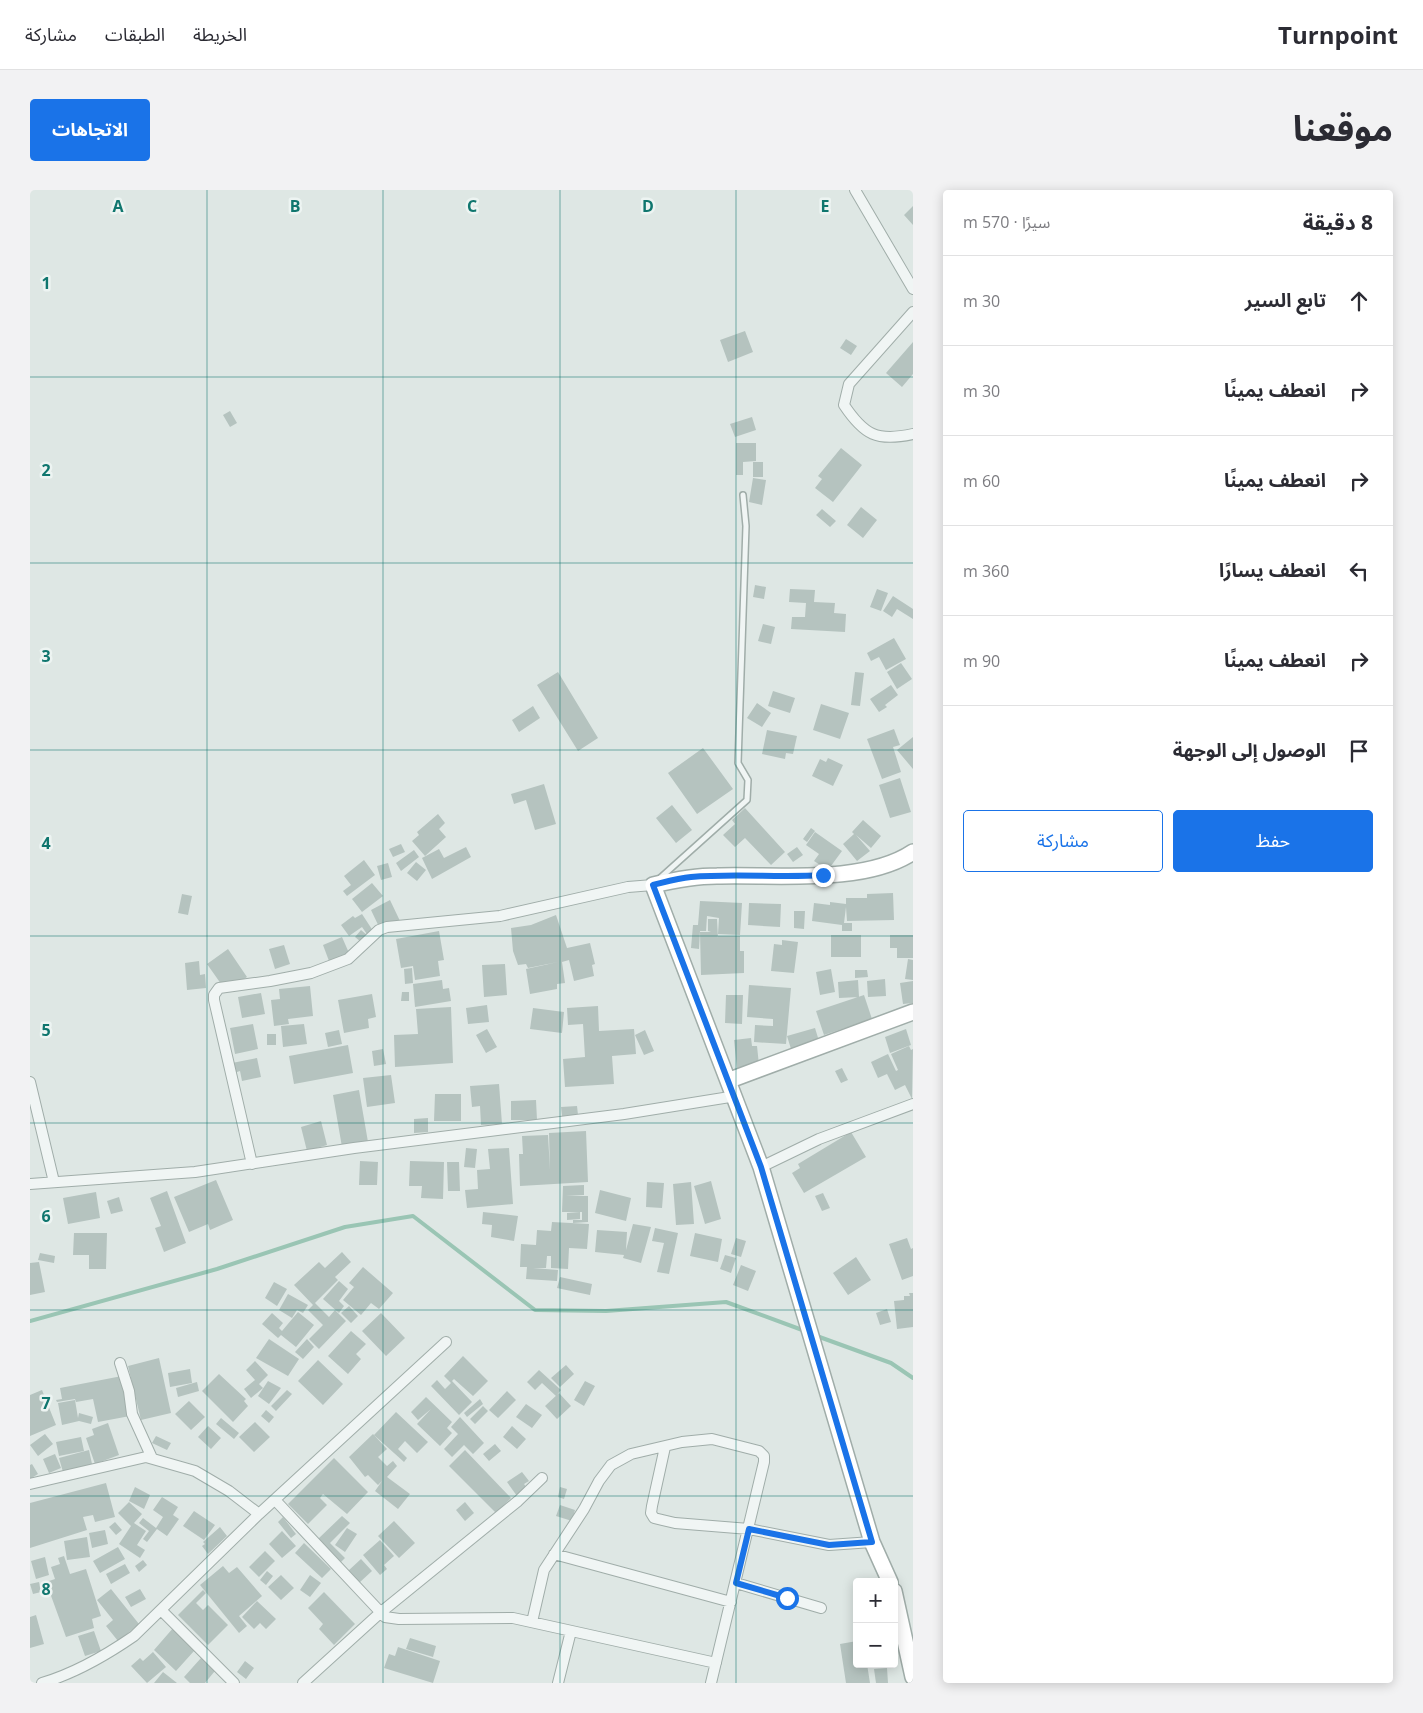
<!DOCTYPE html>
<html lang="ar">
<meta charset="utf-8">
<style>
body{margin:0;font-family:"Open Sans","Noto Sans Arabic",sans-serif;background:#f2f2f3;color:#2b2b33;direction:rtl}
.controls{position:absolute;right:15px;bottom:15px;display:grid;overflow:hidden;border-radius:5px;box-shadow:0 2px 12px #0003}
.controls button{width:45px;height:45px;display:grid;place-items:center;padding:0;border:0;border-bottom:1px solid #e1e1e2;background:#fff;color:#2b2b33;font:25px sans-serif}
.stop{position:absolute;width:15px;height:15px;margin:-11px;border:4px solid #1a73e8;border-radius:50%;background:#fff}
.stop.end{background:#1a73e8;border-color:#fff;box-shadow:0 1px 5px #0008}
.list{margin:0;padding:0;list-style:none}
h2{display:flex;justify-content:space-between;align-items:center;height:65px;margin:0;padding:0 20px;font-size:21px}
h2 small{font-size:16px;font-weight:400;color:#7c7c81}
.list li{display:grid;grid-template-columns:32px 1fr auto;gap:15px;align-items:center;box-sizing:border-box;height:90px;padding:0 20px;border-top:1px solid #e1e1e2}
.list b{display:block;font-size:19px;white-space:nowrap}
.list em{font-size:16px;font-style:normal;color:#7c7c81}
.actions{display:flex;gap:10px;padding:15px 20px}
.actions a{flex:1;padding:11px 0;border:1px solid #1a73e8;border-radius:5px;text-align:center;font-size:18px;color:#1a73e8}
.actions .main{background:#1a73e8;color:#fff}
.icon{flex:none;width:28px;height:28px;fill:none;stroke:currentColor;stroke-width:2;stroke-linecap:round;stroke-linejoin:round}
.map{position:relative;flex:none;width:883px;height:1493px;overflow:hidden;direction:ltr;border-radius:5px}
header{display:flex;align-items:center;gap:30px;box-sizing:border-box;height:70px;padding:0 25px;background:#fff;border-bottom:1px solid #e1e1e2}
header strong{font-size:24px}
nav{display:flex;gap:28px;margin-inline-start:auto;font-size:18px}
.intro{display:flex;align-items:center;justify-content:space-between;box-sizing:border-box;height:120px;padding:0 30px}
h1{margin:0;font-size:35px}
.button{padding:12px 22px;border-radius:5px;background:#1a73e8;color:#fff;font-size:18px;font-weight:700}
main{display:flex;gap:30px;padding:0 30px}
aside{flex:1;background:#fff;border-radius:5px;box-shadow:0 2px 12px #0003}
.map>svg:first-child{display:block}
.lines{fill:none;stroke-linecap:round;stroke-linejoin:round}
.stream{stroke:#9ac5b4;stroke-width:4}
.building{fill:#b5c3bf}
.lane-casing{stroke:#a0ada9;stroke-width:8}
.street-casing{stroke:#a0ada9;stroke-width:12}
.secondary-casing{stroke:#a0ada9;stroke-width:18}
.lane{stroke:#f0f5f4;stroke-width:5}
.street{stroke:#f0f5f4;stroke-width:10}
.secondary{stroke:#fff;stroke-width:15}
.route{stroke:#1a73e8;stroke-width:6}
.grid{fill:none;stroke:#0f766e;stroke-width:1;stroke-opacity:0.55}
.grid-label{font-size:16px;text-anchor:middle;font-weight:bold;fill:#0f766e;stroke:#edf4f2;stroke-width:5;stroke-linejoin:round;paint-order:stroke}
</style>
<header>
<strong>Turnpoint</strong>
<nav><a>الخريطة</a><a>الطبقات</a><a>مشاركة</a></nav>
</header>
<div class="intro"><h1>موقعنا</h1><a class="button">الاتجاهات</a></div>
<main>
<aside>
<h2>8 دقيقة<small>سيرًا · 570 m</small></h2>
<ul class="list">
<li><svg class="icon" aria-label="ahead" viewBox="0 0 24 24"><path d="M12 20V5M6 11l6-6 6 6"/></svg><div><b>تابع السير</b></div><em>30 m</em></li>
<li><svg class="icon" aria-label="right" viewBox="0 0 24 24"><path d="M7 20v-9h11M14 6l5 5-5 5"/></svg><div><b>انعطف يمينًا</b></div><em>30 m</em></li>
<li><svg class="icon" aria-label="right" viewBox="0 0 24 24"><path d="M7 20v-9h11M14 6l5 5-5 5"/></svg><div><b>انعطف يمينًا</b></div><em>60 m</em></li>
<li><svg class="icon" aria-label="left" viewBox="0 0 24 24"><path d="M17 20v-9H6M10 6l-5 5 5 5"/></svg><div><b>انعطف يسارًا</b></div><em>360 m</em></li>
<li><svg class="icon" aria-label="right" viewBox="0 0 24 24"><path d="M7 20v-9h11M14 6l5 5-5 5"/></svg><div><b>انعطف يمينًا</b></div><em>90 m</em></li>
<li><svg class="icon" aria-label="arrive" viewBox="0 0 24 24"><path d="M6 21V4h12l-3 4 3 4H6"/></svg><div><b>الوصول إلى الوجهة</b></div></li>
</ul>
<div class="actions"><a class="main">حفظ</a><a>مشاركة</a></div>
</aside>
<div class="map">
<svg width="883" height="1493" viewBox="0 0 883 1493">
<rect width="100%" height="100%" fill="#dee7e4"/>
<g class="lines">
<!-- stream -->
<path class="stream" d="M 0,1131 L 187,1079 L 315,1037 L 383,1026 L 505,1120 L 576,1121 L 696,1112 L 775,1141
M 784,1145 L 861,1173 L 883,1188"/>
</g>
<!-- building -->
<path class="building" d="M 883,16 L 883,35 L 874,25 Z
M 715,141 L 723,162 L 698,172 L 690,150 Z
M 816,149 L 827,156 L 821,165 L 810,158 Z
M 883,152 L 883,184 L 872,197 L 856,183 Z
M 200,221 L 207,233 L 200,237 L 193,225 Z
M 722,227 L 726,240 L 705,247 L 700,234 Z
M 706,253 L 726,253 L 726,271 L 713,272 L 713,285 L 706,285 Z
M 811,258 L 832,275 L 803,312 L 785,298 L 792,289 L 788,286 Z
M 723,272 L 733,272 L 733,287 L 723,287 Z
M 723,288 L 736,290 L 732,315 L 719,312 Z
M 831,317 L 847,330 L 833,348 L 817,335 Z
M 792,319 L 806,331 L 800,337 L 786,325 Z
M 725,395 L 736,397 L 734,409 L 723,407 Z
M 760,399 L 785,400 L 784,412 L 805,413 L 804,423 L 816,424 L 815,442 L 761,439 L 762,427 L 775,427 L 776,413 L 759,412 Z
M 847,399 L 858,403 L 851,421 L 840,417 Z
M 863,406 L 883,419 L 883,429 L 867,419 L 862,427 L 853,421 Z
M 733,434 L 745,437 L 741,454 L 728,451 Z
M 864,448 L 876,469 L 856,480 L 849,467 L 841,471 L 837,463 Z
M 871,473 L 882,489 L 867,499 L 857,482 Z
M 528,482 L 568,548 L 548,561 L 507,495 Z
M 825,482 L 834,483 L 830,516 L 821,515 Z
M 861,495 L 868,505 L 855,515 L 857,517 L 849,522 L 840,509 Z
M 743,501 L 765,508 L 760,523 L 738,516 Z
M 727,513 L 741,523 L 732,537 L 717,528 Z
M 791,514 L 819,523 L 810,549 L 783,540 Z
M 503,516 L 510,528 L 489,542 L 482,530 Z
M 864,539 L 870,555 L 863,557 L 871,582 L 852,589 L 837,549 Z
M 737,540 L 767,546 L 763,564 L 756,563 L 755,569 L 732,564 Z
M 883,547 L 883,579 L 867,560 Z
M 673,558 L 703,599 L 667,624 L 638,583 Z
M 798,568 L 813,575 L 803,596 L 782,586 L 790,569 L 796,572 Z
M 870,588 L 881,622 L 860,628 L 849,595 Z
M 514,594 L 526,634 L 505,640 L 496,610 L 484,614 L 481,604 Z
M 642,615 L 662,640 L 646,653 L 626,628 Z
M 715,618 L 755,662 L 741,675 L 715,648 L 705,657 L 693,645 L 705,634 L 702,630 Z
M 408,624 L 415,633 L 409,639 L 416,647 L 395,666 L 382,651 L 389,645 L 387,642 Z
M 833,630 L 851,646 L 841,658 L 826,645 L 840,661 L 827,671 L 813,654 L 824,644 L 822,642 Z
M 781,638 L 785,641 L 777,652 L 773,649 Z
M 785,642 L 812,661 L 798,680 L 784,671 L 789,664 L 776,655 Z
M 371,654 L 375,662 L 363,667 L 359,659 Z
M 436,657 L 441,667 L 402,689 L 392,668 L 409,659 L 414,668 Z
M 767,657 L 773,665 L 763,672 L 757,664 Z
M 384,660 L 389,667 L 371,681 L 366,673 Z
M 334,670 L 345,685 L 317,706 L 313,701 L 321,695 L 314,686 Z
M 386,672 L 396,680 L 387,691 L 377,683 Z
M 358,673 L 362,687 L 351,690 L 347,676 Z
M 342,693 L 353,706 L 332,722 L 322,709 Z
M 863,703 L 864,730 L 817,731 L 816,717 L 814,733 L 822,733 L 822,741 L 812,741 L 812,735 L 782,731 L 784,713 L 800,715 L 800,712 L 816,714 L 816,708 L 837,708 L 837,704 Z
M 152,704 L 162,706 L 158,725 L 148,723 Z
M 360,710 L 370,731 L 351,741 L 341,720 Z
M 670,711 L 712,713 L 710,745 L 688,744 L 689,728 L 677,726 L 676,741 L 670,741 L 669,759 L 661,758 L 663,735 L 668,735 Z
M 719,713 L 751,714 L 750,737 L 718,735 Z
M 764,721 L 775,721 L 774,739 L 764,738 Z
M 332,724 L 347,747 L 341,750 L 332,737 L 319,746 L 311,735 L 323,726 L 325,728 Z
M 526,725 L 537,758 L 560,753 L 565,774 L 562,775 L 564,786 L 544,791 L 539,770 L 532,772 L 535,793 L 527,794 L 527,799 L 500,804 L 496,779 L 528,772 L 498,778 L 496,774 L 488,775 L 483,761 L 481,738 L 501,735 Z
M 678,729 L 687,729 L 688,749 L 688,746 L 710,746 L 710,761 L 714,761 L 714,783 L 671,785 L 670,742 L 681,742 L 678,741 Z
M 331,740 L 337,745 L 331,752 L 325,747 Z
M 409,741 L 414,770 L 408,771 L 410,786 L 385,790 L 383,776 L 371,778 L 366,749 Z
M 801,745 L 831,745 L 831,767 L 801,767 Z
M 860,745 L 883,745 L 883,768 L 867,768 L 867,758 L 860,758 Z
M 312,747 L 319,763 L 299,771 L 293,755 Z
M 752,750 L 768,752 L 764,783 L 741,781 L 744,754 L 752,755 Z
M 254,755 L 260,774 L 245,779 L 239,759 Z
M 198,759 L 217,787 L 196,801 L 177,774 Z
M 878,769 L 883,770 L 883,790 L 875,789 Z
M 169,771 L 170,785 L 175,784 L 176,798 L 157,800 L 155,773 Z
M 475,774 L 477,805 L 454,807 L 452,775 Z
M 382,778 L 383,793 L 375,794 L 374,779 Z
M 801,779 L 805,802 L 790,805 L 786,782 Z
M 825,780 L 837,780 L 838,787 L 825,788 Z
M 855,789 L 856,806 L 838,807 L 837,791 Z
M 412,790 L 413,799 L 419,798 L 421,811 L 385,817 L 383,794 Z
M 828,790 L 829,807 L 809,808 L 808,792 Z
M 883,791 L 883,813 L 873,814 L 870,793 Z
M 719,795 L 761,798 L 756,854 L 724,852 L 725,835 L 743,836 L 743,829 L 717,827 Z
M 280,796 L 283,826 L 258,829 L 259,834 L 244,836 L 241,810 L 250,809 L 249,799 Z
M 372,802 L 379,802 L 379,811 L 371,811 Z
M 231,803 L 235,824 L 212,828 L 208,807 Z
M 342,804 L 346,827 L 338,829 L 339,838 L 314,843 L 308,810 Z
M 696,805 L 713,805 L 712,834 L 695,833 Z
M 834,805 L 842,829 L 794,845 L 786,821 Z
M 457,815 L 459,832 L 438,834 L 436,818 Z
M 568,816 L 569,841 L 604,839 L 606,864 L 582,866 L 584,894 L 535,897 L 533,869 L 555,867 L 553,834 L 538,835 L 537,818 Z
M 421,817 L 423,873 L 365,877 L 364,845 L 388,844 L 386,819 Z
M 503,818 L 534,822 L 532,843 L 500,839 Z
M 223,834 L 228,859 L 205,864 L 200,838 Z
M 274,834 L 277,854 L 253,857 L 251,836 Z
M 785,838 L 789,851 L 761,859 L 757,846 Z
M 457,839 L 467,857 L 456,863 L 446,845 Z
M 876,839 L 881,855 L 860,863 L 855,847 Z
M 309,840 L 312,854 L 298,857 L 295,843 Z
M 615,840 L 624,861 L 614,865 L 605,845 Z
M 237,844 L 246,844 L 246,855 L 237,855 Z
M 721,848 L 722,856 L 727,856 L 729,875 L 707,878 L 704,850 Z
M 318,855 L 323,883 L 264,894 L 259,866 Z
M 879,856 L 881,860 L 883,859 L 882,909 L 875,895 L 865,900 L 857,884 L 848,888 L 841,872 L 858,864 L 866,881 L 868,880 L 861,864 Z
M 353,859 L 356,874 L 344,876 L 342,861 Z
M 227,868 L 231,887 L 212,891 L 210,881 L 204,883 L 202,873 Z
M 812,878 L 818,890 L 811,893 L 805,881 Z
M 361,885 L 365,913 L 337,917 L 333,888 Z
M 469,894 L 472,934 L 451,935 L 450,916 L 442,917 L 440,896 Z
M 329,900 L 338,952 L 312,957 L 303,905 Z
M 405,904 L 431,904 L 431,931 L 404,931 Z
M 506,910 L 507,930 L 481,930 L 481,911 Z
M 547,916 L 548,925 L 532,926 L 531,917 Z
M 398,928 L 398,942 L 384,943 L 384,929 Z
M 291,931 L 297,955 L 277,961 L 271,937 Z
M 556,941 L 558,992 L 490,996 L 489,964 L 493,964 L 492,946 L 518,945 L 520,980 L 519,943 Z
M 821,942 L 836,967 L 774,1003 L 762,983 L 770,978 L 768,974 Z
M 436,958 L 447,959 L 445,978 L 434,977 Z
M 479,958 L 483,1014 L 437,1018 L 435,1000 L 448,999 L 447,980 L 460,979 L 458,959 Z
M 330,971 L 348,972 L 347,995 L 329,995 Z
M 380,971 L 414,972 L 413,1009 L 391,1008 L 392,996 L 379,996 Z
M 417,972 L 429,972 L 430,1001 L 418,1001 Z
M 186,990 L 203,1030 L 180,1040 L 178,1034 L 159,1042 L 144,1007 Z
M 681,991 L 691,1029 L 675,1034 L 664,996 Z
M 617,992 L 634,993 L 632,1018 L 616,1017 Z
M 661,992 L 664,1034 L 646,1035 L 643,994 Z
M 554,995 L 554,1005 L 536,1006 L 558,1006 L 558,1032 L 543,1033 L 543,1030 L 552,1030 L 552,1022 L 555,1022 L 532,1022 L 533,996 Z
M 570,1000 L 601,1008 L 596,1031 L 565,1023 Z
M 137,1001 L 156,1053 L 134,1062 L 125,1038 L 131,1036 L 120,1008 Z
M 66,1002 L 70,1028 L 38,1034 L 33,1008 Z
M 793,1003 L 800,1018 L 792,1021 L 785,1006 Z
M 89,1007 L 93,1021 L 81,1024 L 77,1011 Z
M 453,1022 L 488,1026 L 484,1051 L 461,1047 L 462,1035 L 452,1034 Z
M 550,1022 L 550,1029 L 537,1030 L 537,1023 Z
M 522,1032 L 559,1034 L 557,1059 L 539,1058 L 538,1079 L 521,1078 L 521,1066 L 517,1066 L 516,1078 L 503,1078 L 528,1080 L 527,1091 L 496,1089 L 497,1077 L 490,1077 L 491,1054 L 506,1055 L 507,1040 L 521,1041 Z
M 603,1034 L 621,1037 L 611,1073 L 593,1068 L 594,1065 L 565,1062 L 567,1040 L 597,1042 L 596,1060 Z
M 625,1038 L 648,1043 L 639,1084 L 627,1082 L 634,1053 L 622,1051 Z
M 44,1043 L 77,1043 L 76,1079 L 59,1079 L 59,1065 L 43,1065 Z
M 665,1043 L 692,1049 L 688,1072 L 660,1066 Z
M 706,1048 L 716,1051 L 711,1067 L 701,1064 Z
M 877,1048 L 881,1059 L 883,1058 L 883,1086 L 872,1090 L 859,1054 Z
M 312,1062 L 321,1072 L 305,1087 L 308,1090 L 285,1113 L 299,1127 L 305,1120 L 316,1131 L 289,1159 L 279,1149 L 293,1135 L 278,1120 L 283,1115 L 264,1095 L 289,1072 L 295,1078 Z
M 10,1063 L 25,1066 L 24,1073 L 8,1070 Z
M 695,1065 L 706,1068 L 701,1083 L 690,1079 Z
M 826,1067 L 841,1090 L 818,1105 L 803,1083 Z
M 9,1072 L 15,1102 L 0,1105 L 0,1073 Z
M 711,1075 L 726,1081 L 718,1101 L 703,1095 Z
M 333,1077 L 363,1103 L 349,1119 L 341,1113 L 331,1125 L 313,1110 L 324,1097 L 319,1093 Z
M 530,1087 L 562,1094 L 560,1105 L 527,1098 Z
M 309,1091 L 318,1099 L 309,1111 L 314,1116 L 309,1123 L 293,1109 Z
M 244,1092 L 257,1099 L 247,1116 L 235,1108 Z
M 879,1103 L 883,1103 L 883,1137 L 867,1139 L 864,1111 L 874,1110 L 874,1106 L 880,1106 Z
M 258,1104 L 278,1115 L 273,1123 L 267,1120 L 262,1128 L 249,1120 Z
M 319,1116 L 328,1126 L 321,1133 L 311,1123 Z
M 857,1119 L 861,1132 L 850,1135 L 846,1123 Z
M 268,1122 L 284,1135 L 266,1157 L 251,1145 L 248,1148 L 232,1134 L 242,1123 L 253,1133 L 249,1138 L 252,1141 Z
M 351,1123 L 375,1148 L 356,1166 L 332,1141 Z
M 321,1141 L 336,1154 L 326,1164 L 331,1169 L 318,1184 L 298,1166 Z
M 239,1149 L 269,1169 L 258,1186 L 226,1168 Z
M 277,1149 L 284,1157 L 273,1169 L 265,1162 Z
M 433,1166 L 458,1191 L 443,1206 L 424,1189 L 422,1191 L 442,1212 L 429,1225 L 401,1196 L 407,1190 L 415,1199 L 421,1193 L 414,1186 Z
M 129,1168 L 141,1223 L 111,1230 L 98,1176 Z
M 288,1170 L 313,1194 L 293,1215 L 268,1191 Z
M 225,1171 L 238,1185 L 229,1194 L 233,1198 L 221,1208 L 214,1199 L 225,1190 L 216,1180 Z
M 536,1175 L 544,1184 L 530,1197 L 521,1188 Z
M 160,1179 L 162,1193 L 140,1197 L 138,1183 Z
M 509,1180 L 531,1200 L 526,1206 L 512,1193 L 505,1200 L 497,1192 Z
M 189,1184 L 216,1209 L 214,1211 L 218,1216 L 203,1232 L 172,1201 Z
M 92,1186 L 100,1226 L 68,1232 L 63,1209 L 46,1212 L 45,1209 L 27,1212 L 26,1210 L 32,1209 L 30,1198 Z
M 238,1191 L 251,1198 L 239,1214 L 228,1206 Z
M 555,1191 L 565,1196 L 554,1216 L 544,1210 Z
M 167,1192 L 169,1201 L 148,1207 L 146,1198 Z
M 12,1200 L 26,1235 L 0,1246 L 0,1205 Z
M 257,1200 L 262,1204 L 246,1221 L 241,1216 Z
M 477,1201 L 486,1210 L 468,1228 L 459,1220 Z
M 529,1203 L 541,1216 L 527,1229 L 515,1216 Z
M 396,1207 L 422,1232 L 417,1238 L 422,1243 L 410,1256 L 387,1234 L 401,1219 L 388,1230 L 381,1222 Z
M 450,1209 L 453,1214 L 437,1227 L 434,1223 Z
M 45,1210 L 48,1228 L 49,1223 L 63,1227 L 61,1234 L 49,1231 L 32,1235 L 28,1213 Z
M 159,1211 L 175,1227 L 161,1240 L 145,1224 Z
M 496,1214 L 512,1225 L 502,1238 L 486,1227 Z
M 453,1216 L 458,1221 L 445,1234 L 440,1229 Z
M 236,1220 L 244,1227 L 239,1233 L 231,1226 Z
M 366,1222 L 398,1252 L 387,1263 L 375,1251 L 368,1259 L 377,1268 L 374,1272 L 344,1245 Z
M 430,1227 L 454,1253 L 443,1264 L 434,1255 L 422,1267 L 414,1259 L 428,1244 L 421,1237 Z
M 191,1228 L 209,1243 L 204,1249 L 186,1234 Z
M 225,1232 L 240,1247 L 224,1262 L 209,1247 Z
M 78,1233 L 89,1265 L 65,1274 L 56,1248 L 64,1245 L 62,1239 Z
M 178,1236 L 191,1248 L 181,1259 L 168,1247 Z
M 482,1236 L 496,1249 L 487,1259 L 473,1247 Z
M 15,1244 L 23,1254 L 8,1266 L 0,1255 Z
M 343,1244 L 357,1259 L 348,1267 L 357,1276 L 363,1271 L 367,1276 L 357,1287 L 380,1304 L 368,1319 L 345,1301 L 352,1291 L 348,1295 L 338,1285 L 335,1287 L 319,1267 Z
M 126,1246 L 141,1253 L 137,1260 L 122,1253 Z
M 51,1247 L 54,1261 L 29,1266 L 26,1252 Z
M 465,1254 L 471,1261 L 459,1271 L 453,1264 Z
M 59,1260 L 62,1274 L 33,1282 L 29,1268 Z
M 435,1260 L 481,1308 L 466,1323 L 419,1276 Z
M 25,1264 L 31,1278 L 19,1283 L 13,1269 Z
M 304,1268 L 338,1302 L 317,1324 L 293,1304 L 290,1308 L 297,1315 L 278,1334 L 258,1314 Z
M 2,1274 L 8,1284 L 0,1289 L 0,1275 Z
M 492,1282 L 499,1291 L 494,1294 L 497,1298 L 487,1306 L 477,1292 Z
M 76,1293 L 85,1327 L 65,1332 L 63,1325 L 53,1327 L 57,1340 L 0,1358 L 0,1313 Z
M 105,1297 L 120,1305 L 114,1319 L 99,1311 Z
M 530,1297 L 537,1299 L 534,1309 L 528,1307 Z
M 132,1307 L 148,1317 L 143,1325 L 149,1329 L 137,1346 L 127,1339 L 117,1352 L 113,1349 L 119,1341 L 109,1333 L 113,1328 L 126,1338 L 133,1327 L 123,1320 Z
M 99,1312 L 112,1324 L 104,1333 L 116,1341 L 107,1355 L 115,1360 L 110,1368 L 89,1354 L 101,1336 L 88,1323 Z
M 435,1312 L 444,1323 L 435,1331 L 426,1320 Z
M 530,1315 L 545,1320 L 542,1331 L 526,1326 Z
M 164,1321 L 185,1335 L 174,1350 L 153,1336 Z
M 312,1326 L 320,1333 L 300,1353 L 315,1368 L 311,1372 L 288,1349 Z
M 253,1327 L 266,1344 L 261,1348 L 248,1332 Z
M 364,1331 L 385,1353 L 369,1368 L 348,1346 Z
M 85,1332 L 92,1340 L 86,1345 L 79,1337 Z
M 190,1337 L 197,1346 L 178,1364 L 172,1356 L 175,1354 L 173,1352 Z
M 317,1338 L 327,1344 L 315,1362 L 305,1355 Z
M 75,1340 L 78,1354 L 62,1358 L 59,1343 Z
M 252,1341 L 266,1356 L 252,1368 L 239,1354 Z
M 57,1347 L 60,1367 L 37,1370 L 34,1351 Z
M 350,1350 L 364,1366 L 354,1375 L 357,1379 L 350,1385 L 333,1365 Z
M 274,1353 L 301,1379 L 292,1388 L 265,1363 Z
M 88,1357 L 95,1369 L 70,1383 L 63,1371 Z
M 235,1361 L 245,1371 L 229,1387 L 219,1377 Z
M 34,1366 L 40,1384 L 56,1379 L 71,1426 L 62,1429 L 64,1438 L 36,1447 L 16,1392 L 25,1389 L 21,1377 L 30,1374 L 28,1368 Z
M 15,1367 L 19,1385 L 6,1389 L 1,1371 Z
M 331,1369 L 342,1381 L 329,1393 L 318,1381 Z
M 113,1370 L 117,1375 L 109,1382 L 105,1376 Z
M 95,1374 L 100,1383 L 81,1394 L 76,1384 Z
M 193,1376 L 199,1383 L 207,1377 L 232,1406 L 209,1426 L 217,1436 L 209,1443 L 170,1395 Z
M 237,1381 L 243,1386 L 236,1395 L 230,1390 Z
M 251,1385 L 264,1398 L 251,1410 L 238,1397 Z
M 280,1385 L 291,1393 L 280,1407 L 270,1400 Z
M 9,1392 L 11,1402 L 3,1404 L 0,1394 Z
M 81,1399 L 109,1434 L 88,1451 L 76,1436 L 83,1430 L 67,1410 Z
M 110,1399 L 116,1409 L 101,1417 L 95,1407 Z
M 173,1400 L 176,1403 L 166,1413 L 173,1420 L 178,1415 L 198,1435 L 178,1455 L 148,1425 Z
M 294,1402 L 325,1434 L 304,1455 L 289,1439 L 293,1434 L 278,1418 Z
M 227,1411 L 246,1429 L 236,1439 L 230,1433 L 224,1439 L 212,1427 Z
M 6,1425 L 14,1454 L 0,1458 L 0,1427 Z
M 144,1437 L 189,1476 L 175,1493 L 160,1493 L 154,1487 L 171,1468 L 164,1461 L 146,1481 L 124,1460 Z
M 64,1441 L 71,1461 L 55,1466 L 48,1446 Z
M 380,1448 L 406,1456 L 403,1467 L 376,1459 Z
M 827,1451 L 827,1474 L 837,1474 L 840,1493 L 816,1493 L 810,1454 Z
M 368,1457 L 410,1471 L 403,1493 L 354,1478 L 359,1464 L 365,1466 Z
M 123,1462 L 136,1477 L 117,1493 L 101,1476 L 110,1468 L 113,1471 Z
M 215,1471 L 224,1478 L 216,1489 L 207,1482 Z
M 857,1478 L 858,1493 L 846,1493 L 844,1479 Z
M 133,1482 L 147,1493 L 124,1493 Z"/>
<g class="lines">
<!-- lane casing -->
<g class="lane-casing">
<path id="lane" d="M 629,689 L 717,610 L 718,590 L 708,573 L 716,336 L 713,305"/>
</g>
<!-- street casing -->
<g class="street-casing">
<path id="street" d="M 825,0 L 883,99
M 883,122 L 819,194 L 814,215 C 834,245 847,252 883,244
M 0,892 L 24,992
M 222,974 L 184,810 L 184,805 L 189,798 L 240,791 L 281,783 L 318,769 L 349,740 L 357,737 L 470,726 L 598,697 L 623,695
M 731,977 L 789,949 L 883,914
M 0,994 L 165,982 L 324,958 L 594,924 L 706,906
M 90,1173 L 99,1201 L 102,1224 L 122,1268
M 635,1257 L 622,1316 L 621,1323 L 624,1328 L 645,1333 L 719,1339 L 799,1355 L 842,1352
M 0,1294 L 116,1267 L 165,1281 L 199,1301 L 229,1324
M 246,1311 L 355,1427 L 369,1429 L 483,1428 L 686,1473
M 524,1364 L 701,1412
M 706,1393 L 791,1418
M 131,1420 L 204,1493
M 502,1432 L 514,1380 L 554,1319 L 569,1291 L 581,1275 L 601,1264 L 652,1252 L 682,1249 L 729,1261 L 734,1266 L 734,1272 L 681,1493
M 12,1493 C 46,1483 75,1466 104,1446 L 229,1324 L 416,1152
M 273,1493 L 350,1423 L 488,1311 L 512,1288
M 528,1493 L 541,1441"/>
</g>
<!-- secondary casing -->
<g class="secondary-casing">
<path id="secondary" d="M 700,890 L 883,822
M 860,1392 L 842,1352 L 731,977 L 623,695 C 644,690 665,686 687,686 C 743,684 834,695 883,662
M 864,1401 L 883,1487"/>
</g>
<!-- lane -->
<use href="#lane" class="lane"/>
<!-- street -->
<use href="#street" class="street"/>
<!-- secondary -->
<use href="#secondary" class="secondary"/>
</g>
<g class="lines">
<!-- route -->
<path class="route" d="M 757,1408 L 706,1393 L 719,1339 L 799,1355 L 842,1352 L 731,977 L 623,695 C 635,692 648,688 661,687 C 705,683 749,688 793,685"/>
</g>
<!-- grid -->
<path class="grid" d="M 177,0 L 177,1493M 353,0 L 353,1493M 530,0 L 530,1493M 706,0 L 706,1493M 0,187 L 883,187M 0,373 L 883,373M 0,560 L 883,560M 0,746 L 883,746M 0,933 L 883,933M 0,1120 L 883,1120M 0,1306 L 883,1306"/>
<g class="grid-label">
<text x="88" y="22">A</text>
<text x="265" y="22">B</text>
<text x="442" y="22">C</text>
<text x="618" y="22">D</text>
<text x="795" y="22">E</text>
<text x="16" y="99">1</text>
<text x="16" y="286">2</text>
<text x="16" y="472">3</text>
<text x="16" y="659">4</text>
<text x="16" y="846">5</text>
<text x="16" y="1032">6</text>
<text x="16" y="1219">7</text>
<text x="16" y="1405">8</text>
</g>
</svg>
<div class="controls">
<button>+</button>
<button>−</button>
</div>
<div class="stop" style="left:757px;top:1408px"></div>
<div class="stop end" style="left:793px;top:685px"></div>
</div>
</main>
